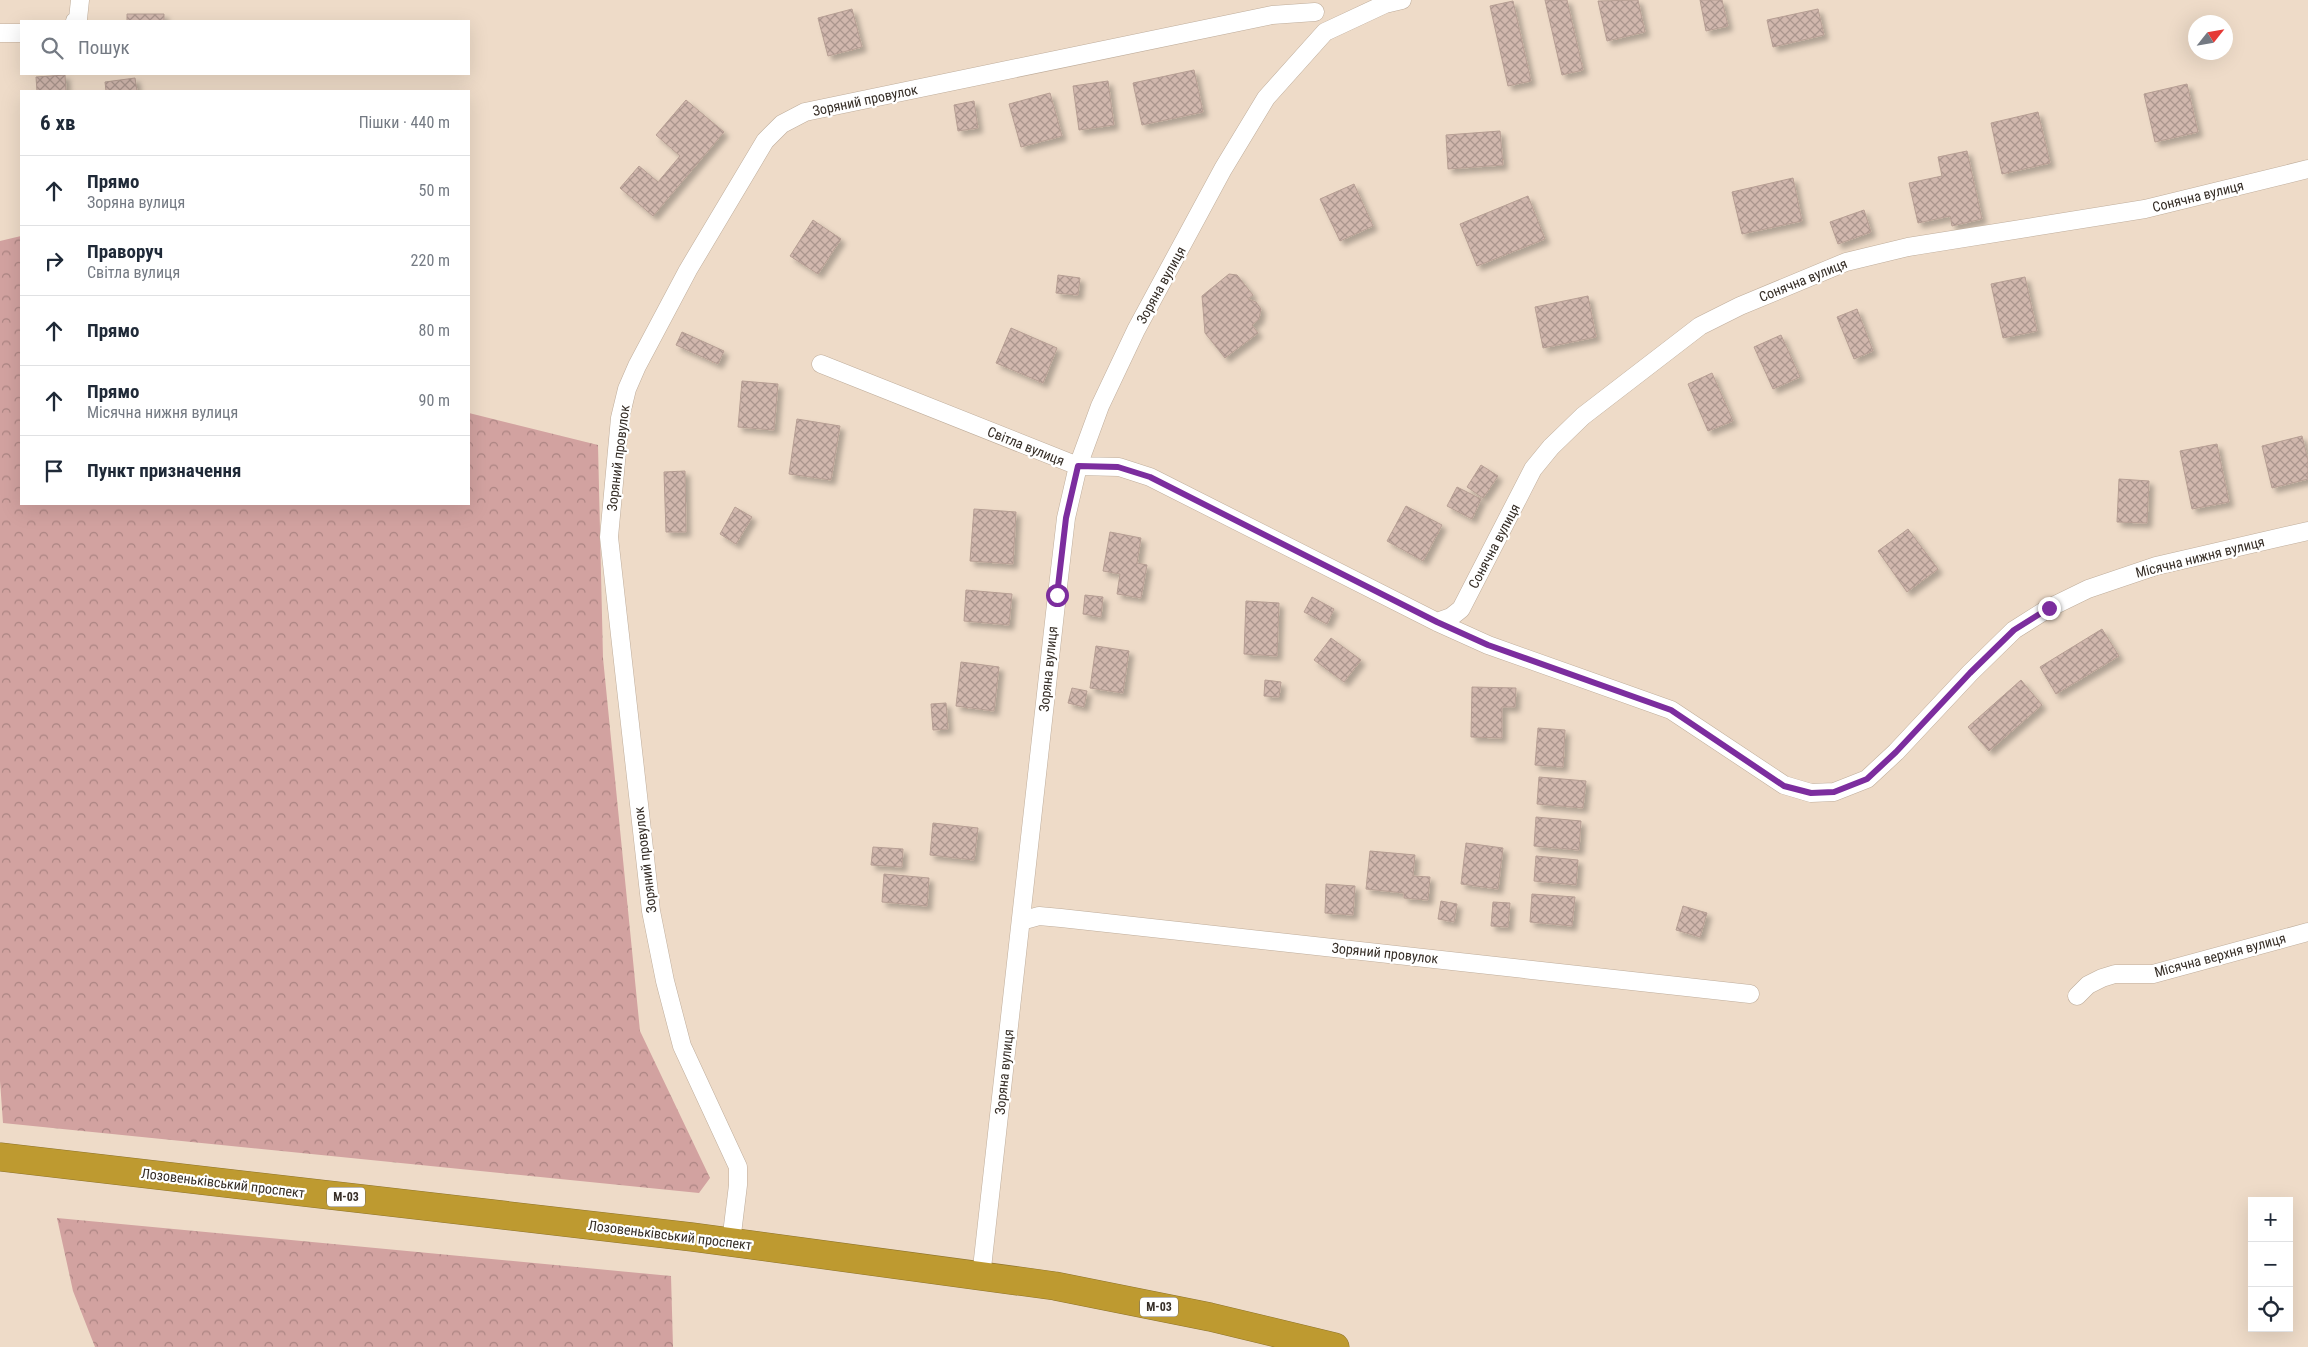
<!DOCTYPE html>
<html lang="uk">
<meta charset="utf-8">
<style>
body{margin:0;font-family:"Roboto Condensed",sans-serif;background:#f6f6f7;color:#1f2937}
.controls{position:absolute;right:15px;bottom:15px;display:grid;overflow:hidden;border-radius:0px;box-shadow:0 5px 20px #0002}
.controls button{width:45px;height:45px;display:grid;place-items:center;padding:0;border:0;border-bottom:1px solid #e0e1e3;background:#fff;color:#1f2937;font:25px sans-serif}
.compass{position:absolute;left:2188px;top:15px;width:45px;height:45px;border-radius:50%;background:#fff;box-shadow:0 5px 20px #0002;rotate:59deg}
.stop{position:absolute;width:15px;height:15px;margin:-11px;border:4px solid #7c2d9e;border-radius:50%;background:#fff}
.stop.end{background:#7c2d9e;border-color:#fff;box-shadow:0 1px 5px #0008}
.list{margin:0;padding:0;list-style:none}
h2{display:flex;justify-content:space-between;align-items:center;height:65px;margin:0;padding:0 20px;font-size:21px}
h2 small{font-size:16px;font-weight:400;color:#747a83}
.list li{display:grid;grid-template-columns:32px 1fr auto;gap:15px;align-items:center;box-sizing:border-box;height:70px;padding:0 20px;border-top:1px solid #e0e1e3}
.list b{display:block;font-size:19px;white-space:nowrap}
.list p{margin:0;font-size:16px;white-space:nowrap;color:#747a83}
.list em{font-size:16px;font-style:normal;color:#747a83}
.icon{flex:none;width:28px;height:28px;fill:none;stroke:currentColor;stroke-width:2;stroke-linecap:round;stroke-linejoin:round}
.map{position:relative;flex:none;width:2308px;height:1347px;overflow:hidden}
.search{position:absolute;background:#fff;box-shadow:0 5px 20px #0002;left:20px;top:20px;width:450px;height:55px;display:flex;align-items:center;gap:12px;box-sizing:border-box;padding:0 18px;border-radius:0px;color:#747a83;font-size:19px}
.panel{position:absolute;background:#fff;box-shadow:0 5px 20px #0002;left:20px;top:90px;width:450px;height:415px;border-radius:0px}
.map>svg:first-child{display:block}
.forest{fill:url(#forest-crowns)}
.building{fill:url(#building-cross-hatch);stroke:#b69e93;filter:url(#shadow)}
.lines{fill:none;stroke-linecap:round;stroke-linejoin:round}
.street-casing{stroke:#bfad9b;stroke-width:19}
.highway-casing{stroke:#8e742d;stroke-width:29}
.street{stroke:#fff;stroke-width:18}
.highway{stroke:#be9a30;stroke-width:28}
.route{stroke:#7c2d9e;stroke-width:6}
.labels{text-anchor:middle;stroke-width:4.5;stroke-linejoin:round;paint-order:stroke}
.shield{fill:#fff;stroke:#726d68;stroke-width:1}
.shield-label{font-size:12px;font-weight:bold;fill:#362e27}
.street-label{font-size:14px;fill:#362e27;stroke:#fff}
</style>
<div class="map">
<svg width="2308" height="1347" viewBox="0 0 2308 1347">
<defs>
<pattern id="forest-crowns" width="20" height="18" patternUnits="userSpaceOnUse" patternTransform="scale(1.25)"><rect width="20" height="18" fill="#d2a2a0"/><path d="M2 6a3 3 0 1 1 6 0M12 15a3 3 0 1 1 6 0" fill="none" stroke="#ab8482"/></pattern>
<pattern id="building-cross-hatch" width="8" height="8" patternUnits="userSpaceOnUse" patternTransform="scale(1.25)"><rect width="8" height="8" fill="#d1b7ad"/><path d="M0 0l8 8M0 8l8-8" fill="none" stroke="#aa958d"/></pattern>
<filter id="shadow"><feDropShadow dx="4.5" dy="4.5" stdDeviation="2.5" flood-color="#0004"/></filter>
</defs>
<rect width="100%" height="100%" fill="#eedbc8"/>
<!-- forest -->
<path class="forest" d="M 21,236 L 21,504 L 469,504 L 469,413 L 598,445 L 603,658 L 640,1031 L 710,1178 L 699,1193 L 3,1123 L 0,1081 L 0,241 Z
M 57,1218 L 671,1276 L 673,1347 L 95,1347 L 73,1291 Z"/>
<!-- building -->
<path class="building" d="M 1545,0 L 1567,0 L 1583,70 L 1562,75 Z
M 1638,0 L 1645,32 L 1607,41 L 1598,1 Z
M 1700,0 L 1722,0 L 1728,26 L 1706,31 Z
M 1513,1 L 1531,81 L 1508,86 L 1490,6 Z
M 852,9 L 862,47 L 828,56 L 818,18 Z
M 1818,9 L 1824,35 L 1773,47 L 1767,20 Z
M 127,14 L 164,14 L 164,21 L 127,21 Z
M 1194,70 L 1203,112 L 1142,125 L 1133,83 Z
M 65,75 L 66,91 L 37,91 L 36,77 Z
M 135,78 L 137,91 L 106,91 L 105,82 Z
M 1108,81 L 1114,125 L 1079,130 L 1073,86 Z
M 2187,84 L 2198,132 L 2155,142 L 2144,94 Z
M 1050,93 L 1062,136 L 1021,147 L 1009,104 Z
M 686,100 L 724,132 L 653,216 L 620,188 L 639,166 L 658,182 L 680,156 L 656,135 Z
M 974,101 L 978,128 L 958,131 L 954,105 Z
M 2038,112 L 2050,163 L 2002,174 L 1991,123 Z
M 1500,131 L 1503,165 L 1448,169 L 1446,135 Z
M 1967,151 L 1982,219 L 1952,226 L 1950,216 L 1918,223 L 1909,183 L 1942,176 L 1938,157 Z
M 1793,178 L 1802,221 L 1742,234 L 1732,192 Z
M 1354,184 L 1373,226 L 1340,241 L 1320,199 Z
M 1528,196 L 1545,239 L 1477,266 L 1460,224 Z
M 1864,210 L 1871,232 L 1838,244 L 1830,222 Z
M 813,220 L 841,239 L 818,274 L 790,256 Z
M 1229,274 L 1237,275 L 1253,295 L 1248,299 L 1256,302 L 1261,309 L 1259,319 L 1252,325 L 1258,333 L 1225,358 L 1205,333 L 1202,296 Z
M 1058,275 L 1080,278 L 1078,295 L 1056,293 Z
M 2025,277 L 2037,331 L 2003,338 L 1991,284 Z
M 1588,296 L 1596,337 L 1543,348 L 1535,307 Z
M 1857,309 L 1873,351 L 1854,359 L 1837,317 Z
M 1011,328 L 1057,348 L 1043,383 L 996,363 Z
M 682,332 L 724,351 L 718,364 L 676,345 Z
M 1781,335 L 1800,377 L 1773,389 L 1754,347 Z
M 1712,373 L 1733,421 L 1708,431 L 1688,384 Z
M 742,381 L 778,384 L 774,430 L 738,427 Z
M 797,419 L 840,426 L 831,480 L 789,474 Z
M 2302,436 L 2308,460 L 2308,479 L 2272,488 L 2262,446 Z
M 2217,444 L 2229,502 L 2192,509 L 2180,451 Z
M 1481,465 L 1498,476 L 1483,498 L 1467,487 Z
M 685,471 L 686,532 L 666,532 L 664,472 Z
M 2119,479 L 2149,481 L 2147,523 L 2117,522 Z
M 1457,487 L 1481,499 L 1472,519 L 1447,506 Z
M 1406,506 L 1442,525 L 1423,561 L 1387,541 Z
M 735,507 L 752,517 L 736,544 L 720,534 Z
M 974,509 L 1016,512 L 1013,564 L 970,561 Z
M 1908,529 L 1938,569 L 1907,592 L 1878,551 Z
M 1110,532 L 1141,538 L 1137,563 L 1147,565 L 1141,598 L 1117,594 L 1120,574 L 1103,571 Z
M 966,590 L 1012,594 L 1009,625 L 964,621 Z
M 1085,595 L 1103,597 L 1101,617 L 1083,614 Z
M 1312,597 L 1334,609 L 1327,624 L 1304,612 Z
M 1246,601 L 1279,603 L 1277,656 L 1244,654 Z
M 2102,629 L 2119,656 L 2056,694 L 2040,667 Z
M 1331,638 L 1361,660 L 1344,682 L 1314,660 Z
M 1096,646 L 1129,651 L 1123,693 L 1090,688 Z
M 961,662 L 999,667 L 994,711 L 956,706 Z
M 1265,680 L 1281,682 L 1279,697 L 1264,696 Z
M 2021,680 L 2042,705 L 1989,751 L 1968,727 Z
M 1472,687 L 1516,688 L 1515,707 L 1502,707 L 1502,738 L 1471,737 Z
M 1072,688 L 1087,691 L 1084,707 L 1068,703 Z
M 946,703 L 948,729 L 933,730 L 931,704 Z
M 1538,728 L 1565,730 L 1563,767 L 1535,765 Z
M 1539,777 L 1586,781 L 1583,808 L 1537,804 Z
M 1536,817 L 1581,821 L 1579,850 L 1534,846 Z
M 933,823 L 978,828 L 974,860 L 930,855 Z
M 1466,843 L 1503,848 L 1498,889 L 1461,884 Z
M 873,847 L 903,849 L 902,867 L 871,865 Z
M 1370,851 L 1415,855 L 1413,876 L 1430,877 L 1428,900 L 1404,898 L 1404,893 L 1366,889 Z
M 1536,856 L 1578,860 L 1576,885 L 1534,881 Z
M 884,874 L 929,878 L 927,906 L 882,902 Z
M 1326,884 L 1355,886 L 1353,915 L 1325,913 Z
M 1532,894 L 1575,897 L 1572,926 L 1530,922 Z
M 1441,901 L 1457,904 L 1454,922 L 1438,919 Z
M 1493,902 L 1510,903 L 1508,927 L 1491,926 Z
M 1683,906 L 1707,913 L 1700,937 L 1676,930 Z"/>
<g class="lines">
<!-- street casing -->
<g class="street-casing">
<path id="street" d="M 75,21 L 78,19 L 80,0
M 0,33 L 21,33
M 821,364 L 1078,466 L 1119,467 L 1150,477 L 1437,622 L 1488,645 L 1671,710 L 1784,785 L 1811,793 L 1834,792 L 1867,779 L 1896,752 L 1970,673 L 2014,630 L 2049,608 L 2088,589 L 2156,566 L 2308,531
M 1437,622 L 1451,617 L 1461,609 L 1533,469 L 1551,447 L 1583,416 L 1700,326 L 1740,306 L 1846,262 L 1908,247 L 2145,209 L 2308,169
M 1021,921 L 1039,916 L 1061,918 L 1750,994
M 2077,996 L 2088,985 L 2102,978 L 2115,974 L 2153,974 L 2308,932
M 731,1242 L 738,1185 L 738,1167 L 682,1046 L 665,981 L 651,911 L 609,537 L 620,418 L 627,389 L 637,366 L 688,270 L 765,141 L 782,124 L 805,112 L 1272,15 L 1315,12
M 981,1277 L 1057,595 L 1066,518 L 1078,466 L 1100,406 L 1136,330 L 1223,169 L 1266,98 L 1325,32 L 1385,4 L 1402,0"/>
</g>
<!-- highway casing -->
<g class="highway-casing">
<path id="highway" d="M 0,1157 L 692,1237 L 1055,1286 L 1210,1317 L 1335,1347"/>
</g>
<!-- street -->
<use href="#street" class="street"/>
<!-- highway -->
<use href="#highway" class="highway"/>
</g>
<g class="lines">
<!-- route -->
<path class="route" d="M 1057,595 L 1066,518 L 1078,466 L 1118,467 L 1150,477 L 1437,622 L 1488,645 L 1671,710 L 1784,786 L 1811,793 L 1834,792 L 1867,779 L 1896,752 L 1970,673 L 2014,630 L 2049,608"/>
</g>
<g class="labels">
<!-- shield labels -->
<g class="shield">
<rect x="327" y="1187.5" width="38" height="19" rx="4"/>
<rect x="1140" y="1297.5" width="38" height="19" rx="4"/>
</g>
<g class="shield-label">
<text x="346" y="1201">М-03</text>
<text x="1159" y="1311">М-03</text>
</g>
<!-- street labels -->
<g class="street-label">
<text transform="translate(865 100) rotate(-12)" y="5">Зоряний провулок</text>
<text transform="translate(2198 196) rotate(-14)" y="5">Сонячна вулиця</text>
<text transform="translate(1803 280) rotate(-22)" y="5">Сонячна вулиця</text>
<text transform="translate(1161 285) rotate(-61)" y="5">Зоряна вулиця</text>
<text transform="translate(1026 446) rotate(22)" y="5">Світла вулиця</text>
<text transform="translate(618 458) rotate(-83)" y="5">Зоряний провулок</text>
<text transform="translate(1494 546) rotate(-62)" y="5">Сонячна вулиця</text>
<text transform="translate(2200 557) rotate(-14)" y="5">Місячна нижня вулиця</text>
<text transform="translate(1048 669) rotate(-84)" y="5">Зоряна вулиця</text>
<text transform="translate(645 860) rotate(-97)" y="5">Зоряний провулок</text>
<text transform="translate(1385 953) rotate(6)" y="5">Зоряний провулок</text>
<text transform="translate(2220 955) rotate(-15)" y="5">Місячна верхня вулиця</text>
<text transform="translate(1004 1072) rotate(-84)" y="5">Зоряна вулиця</text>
<text transform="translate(223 1183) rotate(7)" y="5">Лозовеньківський проспект</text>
<text transform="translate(670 1235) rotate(7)" y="5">Лозовеньківський проспект</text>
</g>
</g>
</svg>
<div class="controls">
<button>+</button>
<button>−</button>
<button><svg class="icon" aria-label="locate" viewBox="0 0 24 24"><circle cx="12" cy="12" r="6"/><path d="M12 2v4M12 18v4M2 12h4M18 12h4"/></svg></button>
</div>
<svg class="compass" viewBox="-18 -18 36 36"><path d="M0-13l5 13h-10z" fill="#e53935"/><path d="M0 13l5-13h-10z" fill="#747a83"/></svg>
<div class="stop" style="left:1057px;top:595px"></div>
<div class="stop end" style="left:2049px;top:608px"></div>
<div class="search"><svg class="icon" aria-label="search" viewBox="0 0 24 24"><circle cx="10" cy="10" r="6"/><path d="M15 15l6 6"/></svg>Пошук</div>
<section class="panel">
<h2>6 хв<small>Пішки · 440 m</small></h2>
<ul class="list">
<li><svg class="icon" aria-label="ahead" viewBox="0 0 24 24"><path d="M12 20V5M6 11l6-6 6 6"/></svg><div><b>Прямо</b><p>Зоряна вулиця</p></div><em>50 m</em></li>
<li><svg class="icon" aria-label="right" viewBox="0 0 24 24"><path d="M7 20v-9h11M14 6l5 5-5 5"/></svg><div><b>Праворуч</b><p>Світла вулиця</p></div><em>220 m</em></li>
<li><svg class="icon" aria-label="ahead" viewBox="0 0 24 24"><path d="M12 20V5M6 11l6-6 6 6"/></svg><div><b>Прямо</b></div><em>80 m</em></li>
<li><svg class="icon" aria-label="ahead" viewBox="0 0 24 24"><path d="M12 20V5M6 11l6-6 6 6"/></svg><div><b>Прямо</b><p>Місячна нижня вулиця</p></div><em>90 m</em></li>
<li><svg class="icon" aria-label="arrive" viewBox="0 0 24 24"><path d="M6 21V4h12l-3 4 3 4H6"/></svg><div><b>Пункт призначення</b></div></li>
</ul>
</section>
</div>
